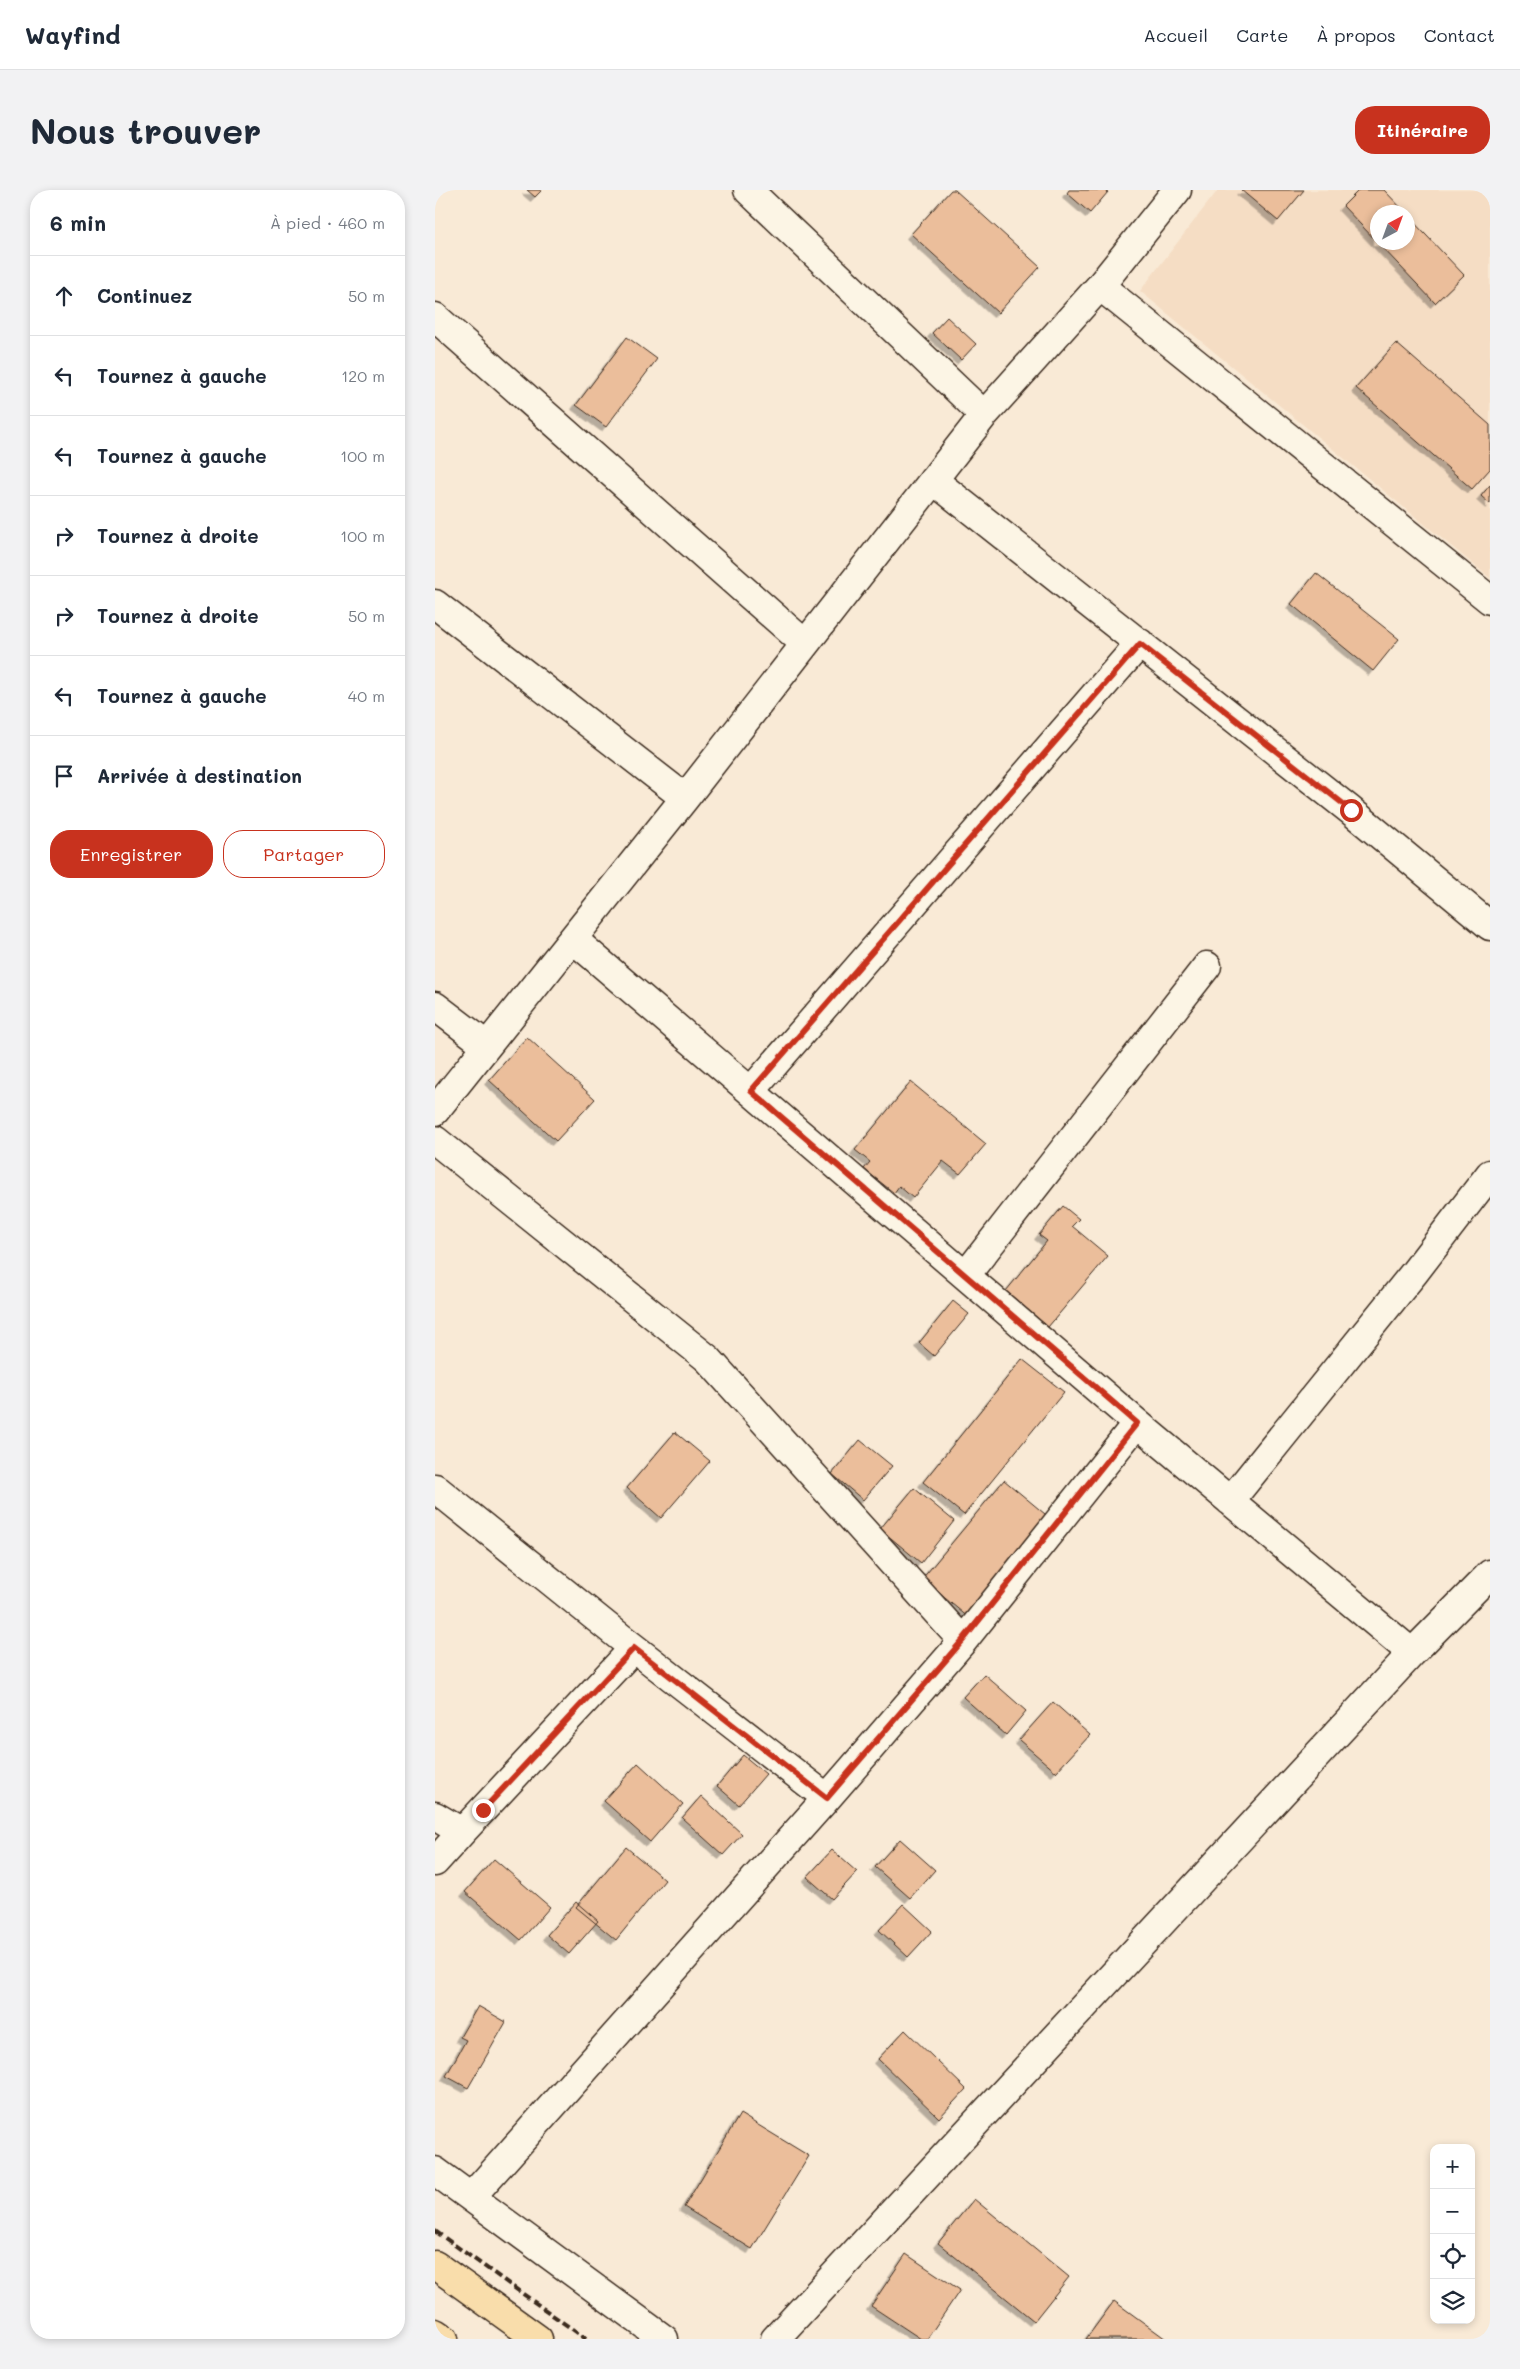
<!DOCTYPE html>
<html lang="fr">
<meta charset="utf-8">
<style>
body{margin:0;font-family:Mali,sans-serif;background:#f2f2f3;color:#1f2937}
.controls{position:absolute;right:15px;bottom:15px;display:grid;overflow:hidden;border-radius:10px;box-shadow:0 2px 8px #0003}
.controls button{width:45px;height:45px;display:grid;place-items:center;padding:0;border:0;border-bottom:1px solid #e0e1e3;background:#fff;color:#1f2937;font:25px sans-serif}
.compass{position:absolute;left:935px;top:15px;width:45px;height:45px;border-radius:50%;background:#fff;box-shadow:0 2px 8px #0003;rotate:41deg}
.stop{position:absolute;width:15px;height:15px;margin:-11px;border:4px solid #c8321e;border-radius:50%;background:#fff}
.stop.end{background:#c8321e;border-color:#fff;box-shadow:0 1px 5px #0008}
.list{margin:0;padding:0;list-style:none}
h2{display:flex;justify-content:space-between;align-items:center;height:65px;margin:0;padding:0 20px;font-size:21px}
h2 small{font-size:16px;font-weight:400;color:#747a83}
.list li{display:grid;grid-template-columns:32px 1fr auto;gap:15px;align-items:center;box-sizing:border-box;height:80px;padding:0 20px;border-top:1px solid #e0e1e3}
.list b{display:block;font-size:19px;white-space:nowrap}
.list em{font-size:16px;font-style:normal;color:#747a83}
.actions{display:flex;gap:10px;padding:15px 20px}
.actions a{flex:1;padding:11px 0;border:1px solid #c8321e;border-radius:20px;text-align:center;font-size:18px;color:#c8321e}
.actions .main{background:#c8321e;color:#fff}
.icon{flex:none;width:28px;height:28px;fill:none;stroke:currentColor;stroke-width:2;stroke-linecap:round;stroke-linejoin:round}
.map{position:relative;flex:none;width:1055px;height:2149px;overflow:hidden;border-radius:20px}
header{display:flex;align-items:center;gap:30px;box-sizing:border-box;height:70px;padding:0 25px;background:#fff;border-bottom:1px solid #e0e1e3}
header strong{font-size:24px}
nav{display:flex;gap:28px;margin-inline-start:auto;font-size:18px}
.intro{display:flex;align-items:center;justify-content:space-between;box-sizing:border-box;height:120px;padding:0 30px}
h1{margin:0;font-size:35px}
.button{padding:12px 22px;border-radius:20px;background:#c8321e;color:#fff;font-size:18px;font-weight:700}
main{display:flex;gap:30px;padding:0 30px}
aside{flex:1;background:#fff;border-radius:20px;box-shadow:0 2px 8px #0003}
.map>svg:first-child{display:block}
.built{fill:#f5ddc4;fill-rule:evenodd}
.building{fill:#ebbe9b;stroke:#3b2a1e;filter:url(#shadow)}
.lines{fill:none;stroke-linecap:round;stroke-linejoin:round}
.minor-casing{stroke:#3b2a1e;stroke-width:31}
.highway-casing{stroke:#3b2a1e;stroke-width:31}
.minor{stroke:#fcf5e5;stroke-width:28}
.highway{stroke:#f9ddab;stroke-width:28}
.rail{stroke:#3b2a1e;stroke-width:4;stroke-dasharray:8 4;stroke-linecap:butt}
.route{stroke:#c8321e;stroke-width:6}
</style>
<header>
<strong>Wayfind</strong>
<nav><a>Accueil</a><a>Carte</a><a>À propos</a><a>Contact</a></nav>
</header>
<div class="intro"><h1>Nous trouver</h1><a class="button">Itinéraire</a></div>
<main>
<aside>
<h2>6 min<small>À pied · 460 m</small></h2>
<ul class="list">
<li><svg class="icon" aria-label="ahead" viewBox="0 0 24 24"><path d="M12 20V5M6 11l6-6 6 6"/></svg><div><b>Continuez</b></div><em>50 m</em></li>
<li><svg class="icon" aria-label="left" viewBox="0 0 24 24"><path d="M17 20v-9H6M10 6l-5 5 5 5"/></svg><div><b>Tournez à gauche</b></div><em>120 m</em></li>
<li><svg class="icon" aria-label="left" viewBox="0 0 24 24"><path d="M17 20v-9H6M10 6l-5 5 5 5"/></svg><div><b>Tournez à gauche</b></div><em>100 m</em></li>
<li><svg class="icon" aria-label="right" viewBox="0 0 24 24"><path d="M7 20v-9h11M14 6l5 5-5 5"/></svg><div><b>Tournez à droite</b></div><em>100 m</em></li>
<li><svg class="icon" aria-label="right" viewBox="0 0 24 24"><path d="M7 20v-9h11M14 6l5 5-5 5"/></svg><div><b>Tournez à droite</b></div><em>50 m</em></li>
<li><svg class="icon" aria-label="left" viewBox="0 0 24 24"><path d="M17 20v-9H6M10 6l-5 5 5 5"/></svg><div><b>Tournez à gauche</b></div><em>40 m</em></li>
<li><svg class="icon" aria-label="arrive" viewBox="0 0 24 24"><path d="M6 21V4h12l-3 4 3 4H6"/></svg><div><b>Arrivée à destination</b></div></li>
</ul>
<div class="actions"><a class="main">Enregistrer</a><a>Partager</a></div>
</aside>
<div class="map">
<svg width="1055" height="2149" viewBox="0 0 1055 2149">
<defs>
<filter id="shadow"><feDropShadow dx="-4.5" dy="4.5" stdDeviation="0" flood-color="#0004"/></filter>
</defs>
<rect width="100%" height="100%" fill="#f9ead6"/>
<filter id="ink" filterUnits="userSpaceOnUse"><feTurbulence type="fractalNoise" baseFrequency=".02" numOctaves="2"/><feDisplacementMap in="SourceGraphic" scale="10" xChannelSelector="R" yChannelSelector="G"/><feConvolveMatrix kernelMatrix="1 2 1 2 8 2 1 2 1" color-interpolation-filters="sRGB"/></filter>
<g filter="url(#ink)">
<!-- built -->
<path class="built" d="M 783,0 L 1055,0 L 1055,388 L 705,101 ZM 942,22 L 972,22 L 972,52 L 942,52 Z"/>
<!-- building -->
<path class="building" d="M 92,0 L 107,0 L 100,7 Z
M 516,0 L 520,0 L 605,77 L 563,123 L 476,44 Z
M 634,0 L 670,0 L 673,2 L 655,23 L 632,3 Z
M 806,0 L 869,0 L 843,31 Z
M 924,0 L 949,0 L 970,22 L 942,22 L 942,52 L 972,52 L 972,25 L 1029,85 L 1000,113 L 908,16 Z
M 512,127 L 541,154 L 526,170 L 497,143 Z
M 192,147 L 222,169 L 171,237 L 141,215 Z
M 961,153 L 1055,235 L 1055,279 L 1037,299 L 921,198 Z
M 1055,295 L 1055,314 L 1046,306 Z
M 881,383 L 964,449 L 938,481 L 856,414 Z
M 92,847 L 160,909 L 121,951 L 54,890 Z
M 476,892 L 551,954 L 525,984 L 508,971 L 478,1008 L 464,996 L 459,1003 L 429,979 L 435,972 L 420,960 Z
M 628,1016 L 644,1029 L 637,1036 L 673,1066 L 613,1137 L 571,1101 L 612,1051 L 604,1045 Z
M 518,1111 L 534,1124 L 499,1166 L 484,1153 Z
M 587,1169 L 629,1202 L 529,1325 L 488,1292 Z
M 240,1242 L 275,1271 L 226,1328 L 192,1298 Z
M 425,1250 L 457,1276 L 428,1310 L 397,1284 Z
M 569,1290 L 616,1329 L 534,1428 L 487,1389 Z
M 479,1298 L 519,1331 L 486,1373 L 445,1339 Z
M 549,1484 L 591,1521 L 571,1545 L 528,1507 Z
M 618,1512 L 655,1545 L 621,1582 L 584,1550 Z
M 308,1565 L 331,1584 L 304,1615 L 282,1596 Z
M 203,1573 L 248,1614 L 215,1652 L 169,1611 Z
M 266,1606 L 307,1644 L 288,1665 L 247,1628 Z
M 465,1649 L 500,1680 L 475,1708 L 440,1677 Z
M 191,1657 L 230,1690 L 181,1750 L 141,1717 Z
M 397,1660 L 422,1682 L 397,1709 L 372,1687 Z
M 59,1669 L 115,1717 L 86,1750 L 30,1702 Z
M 141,1712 L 163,1731 L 134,1764 L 112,1745 Z
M 468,1714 L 497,1741 L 473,1767 L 444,1740 Z
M 43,1816 L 71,1832 L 33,1898 L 11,1886 L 31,1850 L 25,1847 Z
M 470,1840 L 531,1899 L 504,1928 L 443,1869 Z
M 305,1924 L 374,1966 L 317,2059 L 249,2017 Z
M 539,2009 L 634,2087 L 599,2131 L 503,2053 Z
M 471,2064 L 525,2100 L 492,2149 L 486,2149 L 436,2116 Z
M 679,2111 L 731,2149 L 651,2149 Z"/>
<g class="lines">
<!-- minor casing -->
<g class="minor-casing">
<path id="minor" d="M 313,0 L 549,225
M 665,96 L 1055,410
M 0,127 L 369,453
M 498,290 L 915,620 L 1055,736
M 0,414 L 250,608
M 138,749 L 702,1233 L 977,1463
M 0,816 L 51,855
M 316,901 L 705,453
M 0,921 L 250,608 L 549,225 L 665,96 L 742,0
M 0,950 L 273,1169 L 528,1451
M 531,1085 L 772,776
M 0,1298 L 185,1447 L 392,1608
M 795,1311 L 979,1083 L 1055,984
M 0,1626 L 27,1642 L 199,1458
M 0,1672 L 27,1642
M 0,1981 L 229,2149
M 36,2007 L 392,1608 L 528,1451 L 702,1233
M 340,2149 L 977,1463 L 1055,1384"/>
</g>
<!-- highway casing -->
<g class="highway-casing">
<path id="highway" d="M 0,2075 L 103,2149
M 0,2143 L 9,2149"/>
</g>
<!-- minor -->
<use href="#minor" class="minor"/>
<!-- highway -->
<use href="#highway" class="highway"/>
<!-- rail -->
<path class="rail" d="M 0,2041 L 151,2149"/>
</g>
</g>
<g class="lines" filter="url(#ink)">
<!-- route -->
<path class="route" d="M 48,1620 L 199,1458 L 392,1608 L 528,1450 L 702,1233 L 316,901 L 705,454 L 916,620"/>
</g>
</svg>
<div class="controls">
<button>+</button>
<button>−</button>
<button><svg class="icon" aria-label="locate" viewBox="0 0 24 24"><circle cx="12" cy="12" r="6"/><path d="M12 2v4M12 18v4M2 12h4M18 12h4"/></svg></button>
<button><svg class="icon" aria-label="layers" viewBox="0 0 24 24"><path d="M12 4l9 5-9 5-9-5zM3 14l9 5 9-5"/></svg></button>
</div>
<svg class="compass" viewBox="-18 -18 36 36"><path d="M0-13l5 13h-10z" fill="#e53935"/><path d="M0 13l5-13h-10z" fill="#747a83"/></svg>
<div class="stop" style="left:916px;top:620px"></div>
<div class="stop end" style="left:48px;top:1620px"></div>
</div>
</main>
